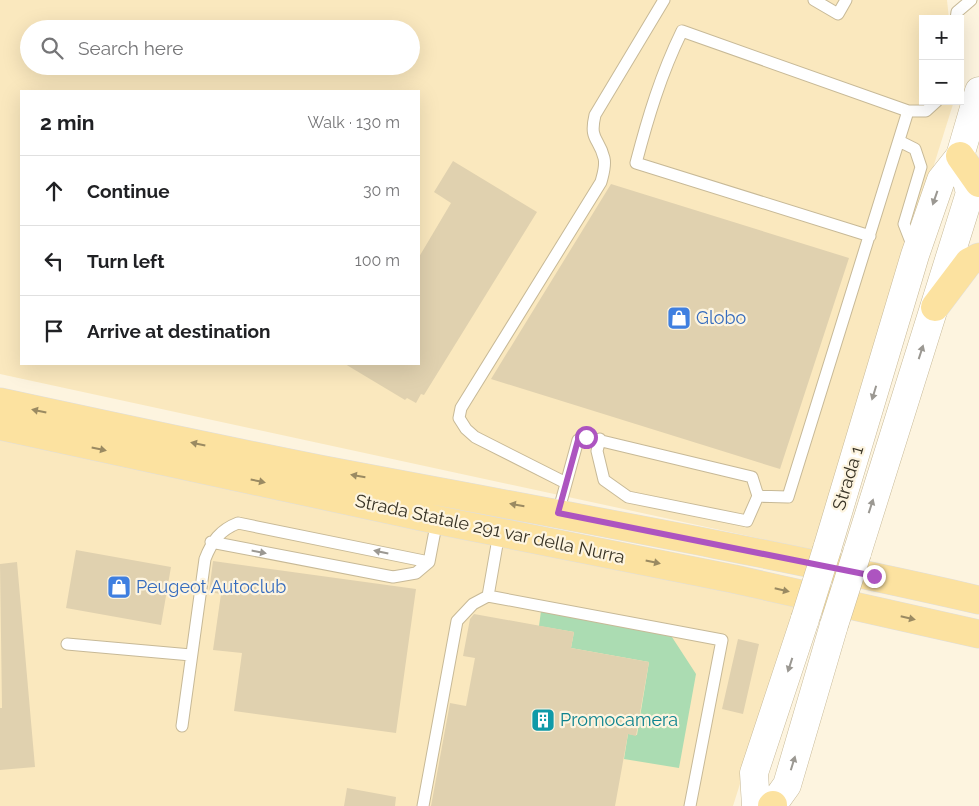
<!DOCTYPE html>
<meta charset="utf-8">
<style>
body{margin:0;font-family:Raleway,sans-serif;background:#f6f6f6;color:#202124}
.controls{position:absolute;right:15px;top:15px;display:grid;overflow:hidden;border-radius:0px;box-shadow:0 5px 20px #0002}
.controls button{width:45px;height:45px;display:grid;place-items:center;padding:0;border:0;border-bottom:1px solid #e0e0e0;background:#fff;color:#202124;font:25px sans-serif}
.stop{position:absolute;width:15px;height:15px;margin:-11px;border:4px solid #ad54c0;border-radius:50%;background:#fff}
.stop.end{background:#ad54c0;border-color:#fff;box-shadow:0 1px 5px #0008}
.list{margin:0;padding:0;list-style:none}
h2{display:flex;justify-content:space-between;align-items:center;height:65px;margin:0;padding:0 20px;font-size:21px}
h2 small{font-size:16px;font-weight:400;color:#757577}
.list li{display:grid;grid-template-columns:32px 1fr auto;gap:15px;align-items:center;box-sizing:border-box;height:70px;padding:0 20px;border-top:1px solid #e0e0e0}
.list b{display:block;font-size:19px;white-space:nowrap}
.list em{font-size:16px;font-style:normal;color:#757577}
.icon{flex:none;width:28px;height:28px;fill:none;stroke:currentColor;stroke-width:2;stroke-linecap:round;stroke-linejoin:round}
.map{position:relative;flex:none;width:979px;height:806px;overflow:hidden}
.search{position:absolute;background:#fff;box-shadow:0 5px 20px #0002;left:20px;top:20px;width:400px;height:55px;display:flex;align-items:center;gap:12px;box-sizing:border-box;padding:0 18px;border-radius:28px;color:#757577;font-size:19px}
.panel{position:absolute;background:#fff;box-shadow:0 5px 20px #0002;left:20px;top:90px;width:400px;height:275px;border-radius:0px}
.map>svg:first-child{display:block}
.built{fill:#fae8be;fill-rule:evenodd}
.green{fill:#abdcb2}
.building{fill:#e0d1af}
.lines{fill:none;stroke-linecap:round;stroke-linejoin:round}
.service-casing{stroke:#c7b997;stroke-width:13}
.tertiary-casing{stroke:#c7b997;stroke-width:29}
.primary-casing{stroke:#dfdedc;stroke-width:29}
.service{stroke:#fff;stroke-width:11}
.tertiary{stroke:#fff;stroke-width:28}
.primary{stroke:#fce2a0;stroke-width:28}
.tertiary-bridge-casing{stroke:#c7b997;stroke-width:29;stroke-linecap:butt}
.tertiary-bridge{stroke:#fff;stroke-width:28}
.oneway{fill:#9b9892}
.oneway2{fill:#9a8a62}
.route{stroke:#ad54c0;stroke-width:6}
.labels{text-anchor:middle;stroke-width:4.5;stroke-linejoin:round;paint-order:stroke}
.shop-label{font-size:18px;fill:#366cbe;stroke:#fdf4df;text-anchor:start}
.street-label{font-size:18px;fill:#373224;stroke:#fdf4df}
.culture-label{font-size:18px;fill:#0d838f;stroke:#fdf4df;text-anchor:start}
</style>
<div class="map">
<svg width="979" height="806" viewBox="0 0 979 806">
<rect width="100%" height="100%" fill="#fdf4df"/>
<!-- built -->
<path class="built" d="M 0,0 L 947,0 L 949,19 L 923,19 L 923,101 L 954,101 L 813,550 L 0,374 ZM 29,29 L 411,29 L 411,66 L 29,66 ZM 21,91 L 419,91 L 419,364 L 21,364 Z
M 0,439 L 797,603 L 733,806 L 0,806 Z"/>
<!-- green -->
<path class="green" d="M 541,611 L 670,634 L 696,674 L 679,768 L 624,759 L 628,734 L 637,735 L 649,662 L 571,648 L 574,632 L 539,626 Z"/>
<!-- building -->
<path class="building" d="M 453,161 L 537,212 L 424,395 L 421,394 L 416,403 L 407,398 L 405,400 L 345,364 L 419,364 L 419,257 L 451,203 L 434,192 Z
M 611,184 L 849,258 L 780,469 L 491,379 Z
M 76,550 L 171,567 L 161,625 L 66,608 Z
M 213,561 L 416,589 L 396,733 L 234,711 L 242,653 L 213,650 L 221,594 L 209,592 Z
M 17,562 L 35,767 L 0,770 L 0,708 L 2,708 L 0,564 Z
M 474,614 L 574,632 L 571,648 L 649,662 L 636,736 L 628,734 L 615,806 L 431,806 L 450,703 L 466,706 L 475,658 L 463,656 L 470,619 Z
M 738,639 L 759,644 L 743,714 L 722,709 Z
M 347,788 L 396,797 L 395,806 L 344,806 Z"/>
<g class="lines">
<!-- service casing -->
<g class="service-casing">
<path id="service" d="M 814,0 L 838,14 L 846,0
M 956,19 L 957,12 L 971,0
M 899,141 L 915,149 L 921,167 L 904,224 L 913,247
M 870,236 L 636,163 C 648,117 661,74 682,31 L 908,111 L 926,111 L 937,101
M 600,439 L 597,451 L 604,480 L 628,497 L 747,521 L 758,496
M 566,483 L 475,437 L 466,429 L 459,418 L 461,408 L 601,182 C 603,174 606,166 604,158 C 599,137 589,141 595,115 L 664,0
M 558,513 L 578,440 L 585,437 L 752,477 L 758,496 L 788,497 L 908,111
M 499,533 L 488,596 L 722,640 L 690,806
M 211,542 L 393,577 L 416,573 L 429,562 L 437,520
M 67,644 L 191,655
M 182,726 L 205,559 C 212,541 220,530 238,523 L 429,562
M 423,806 L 457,621 L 473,604 L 488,596"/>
</g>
<!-- tertiary casing -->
<g class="tertiary-casing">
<path id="tertiary" d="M 827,549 L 915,255 L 941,180 L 960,156 L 979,91
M 857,553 L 970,193 L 961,158
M 756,806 L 754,773 L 805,619
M 772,806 L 787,785 L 834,625"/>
</g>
<!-- primary casing -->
<g class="primary-casing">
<path id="primary" d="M 960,156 L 979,183
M 935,307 L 969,262 L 979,257
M 0,402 C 106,425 213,448 319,469 C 540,511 760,550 979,600
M 0,426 L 437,520 L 734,579 L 979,634
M 772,806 L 773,805"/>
</g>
<!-- service -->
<use href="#service" class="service"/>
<!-- tertiary -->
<use href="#tertiary" class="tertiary"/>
<!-- primary -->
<use href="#primary" class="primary"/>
<!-- tertiary-bridge casing -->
<g class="tertiary-bridge-casing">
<path id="tertiary-bridge" d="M 805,619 L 827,549
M 834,625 L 857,553"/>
</g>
<!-- tertiary-bridge -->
<use href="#tertiary-bridge" class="tertiary-bridge"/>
</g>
<!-- one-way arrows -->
<defs><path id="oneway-solid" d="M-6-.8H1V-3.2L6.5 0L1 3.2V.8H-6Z" transform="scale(1.25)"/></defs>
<g class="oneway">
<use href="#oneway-solid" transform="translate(935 198) rotate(109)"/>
<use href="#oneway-solid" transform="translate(921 352) rotate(-72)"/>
<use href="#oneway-solid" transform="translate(874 393) rotate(107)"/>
<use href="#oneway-solid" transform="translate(871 506) rotate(-72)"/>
<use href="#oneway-solid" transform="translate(259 552) rotate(11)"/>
<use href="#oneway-solid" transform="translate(381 552) rotate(-168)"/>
<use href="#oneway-solid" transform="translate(790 665) rotate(108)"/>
<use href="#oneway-solid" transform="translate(793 763) rotate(-73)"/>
</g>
<g class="oneway2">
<use href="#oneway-solid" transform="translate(39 411) rotate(-168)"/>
<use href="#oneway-solid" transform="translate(198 444) rotate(-168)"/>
<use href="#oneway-solid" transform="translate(99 449) rotate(12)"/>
<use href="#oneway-solid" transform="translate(358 476) rotate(-170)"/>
<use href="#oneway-solid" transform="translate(258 481) rotate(12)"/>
<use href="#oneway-solid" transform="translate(517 505) rotate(-170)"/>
<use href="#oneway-solid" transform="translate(653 562) rotate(12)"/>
<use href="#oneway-solid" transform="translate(782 590) rotate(13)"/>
<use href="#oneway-solid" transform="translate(908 618) rotate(13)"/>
</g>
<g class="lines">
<!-- route -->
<path class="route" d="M 586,437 L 578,440 L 558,513 L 874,576"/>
</g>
<!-- icons -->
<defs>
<g id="shop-square" transform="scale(1.25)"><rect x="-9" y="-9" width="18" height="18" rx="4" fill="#3f7fe0" stroke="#fdf4df"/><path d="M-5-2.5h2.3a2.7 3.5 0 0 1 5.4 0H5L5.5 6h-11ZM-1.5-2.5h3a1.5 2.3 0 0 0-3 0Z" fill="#fff"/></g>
<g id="building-square" transform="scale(1.25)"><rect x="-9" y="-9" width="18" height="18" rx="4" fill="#0f9aa8" stroke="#fdf4df"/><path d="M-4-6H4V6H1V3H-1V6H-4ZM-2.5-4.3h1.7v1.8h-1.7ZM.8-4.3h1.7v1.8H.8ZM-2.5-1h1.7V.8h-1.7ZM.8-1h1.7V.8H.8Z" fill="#fff"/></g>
</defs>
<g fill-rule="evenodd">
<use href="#shop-square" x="679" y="318"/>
<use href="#shop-square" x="119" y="587"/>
<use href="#building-square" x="543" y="720"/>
</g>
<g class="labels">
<!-- shop labels -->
<g class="shop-label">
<text x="696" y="324">Globo</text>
<text x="136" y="593">Peugeot Autoclub</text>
</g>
<!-- street labels -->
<g class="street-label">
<text transform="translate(848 478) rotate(-73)" y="6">Strada 1</text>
<text transform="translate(490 529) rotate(12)" y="6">Strada Statale 291 var della Nurra</text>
</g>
<!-- culture labels -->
<g class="culture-label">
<text x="560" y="726">Promocamera</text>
</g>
</g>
</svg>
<div class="controls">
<button>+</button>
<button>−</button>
</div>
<div class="stop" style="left:586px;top:437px"></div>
<div class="stop end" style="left:874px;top:576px"></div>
<div class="search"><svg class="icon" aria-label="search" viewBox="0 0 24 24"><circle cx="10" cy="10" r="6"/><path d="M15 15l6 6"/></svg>Search here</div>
<section class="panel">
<h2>2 min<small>Walk · 130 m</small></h2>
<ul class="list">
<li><svg class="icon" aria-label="ahead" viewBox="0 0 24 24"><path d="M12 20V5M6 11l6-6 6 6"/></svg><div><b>Continue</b></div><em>30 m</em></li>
<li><svg class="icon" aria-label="left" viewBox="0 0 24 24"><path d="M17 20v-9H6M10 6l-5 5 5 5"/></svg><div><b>Turn left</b></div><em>100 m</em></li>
<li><svg class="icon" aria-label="arrive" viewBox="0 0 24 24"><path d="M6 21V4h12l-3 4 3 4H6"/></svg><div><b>Arrive at destination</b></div></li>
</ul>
</section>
</div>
